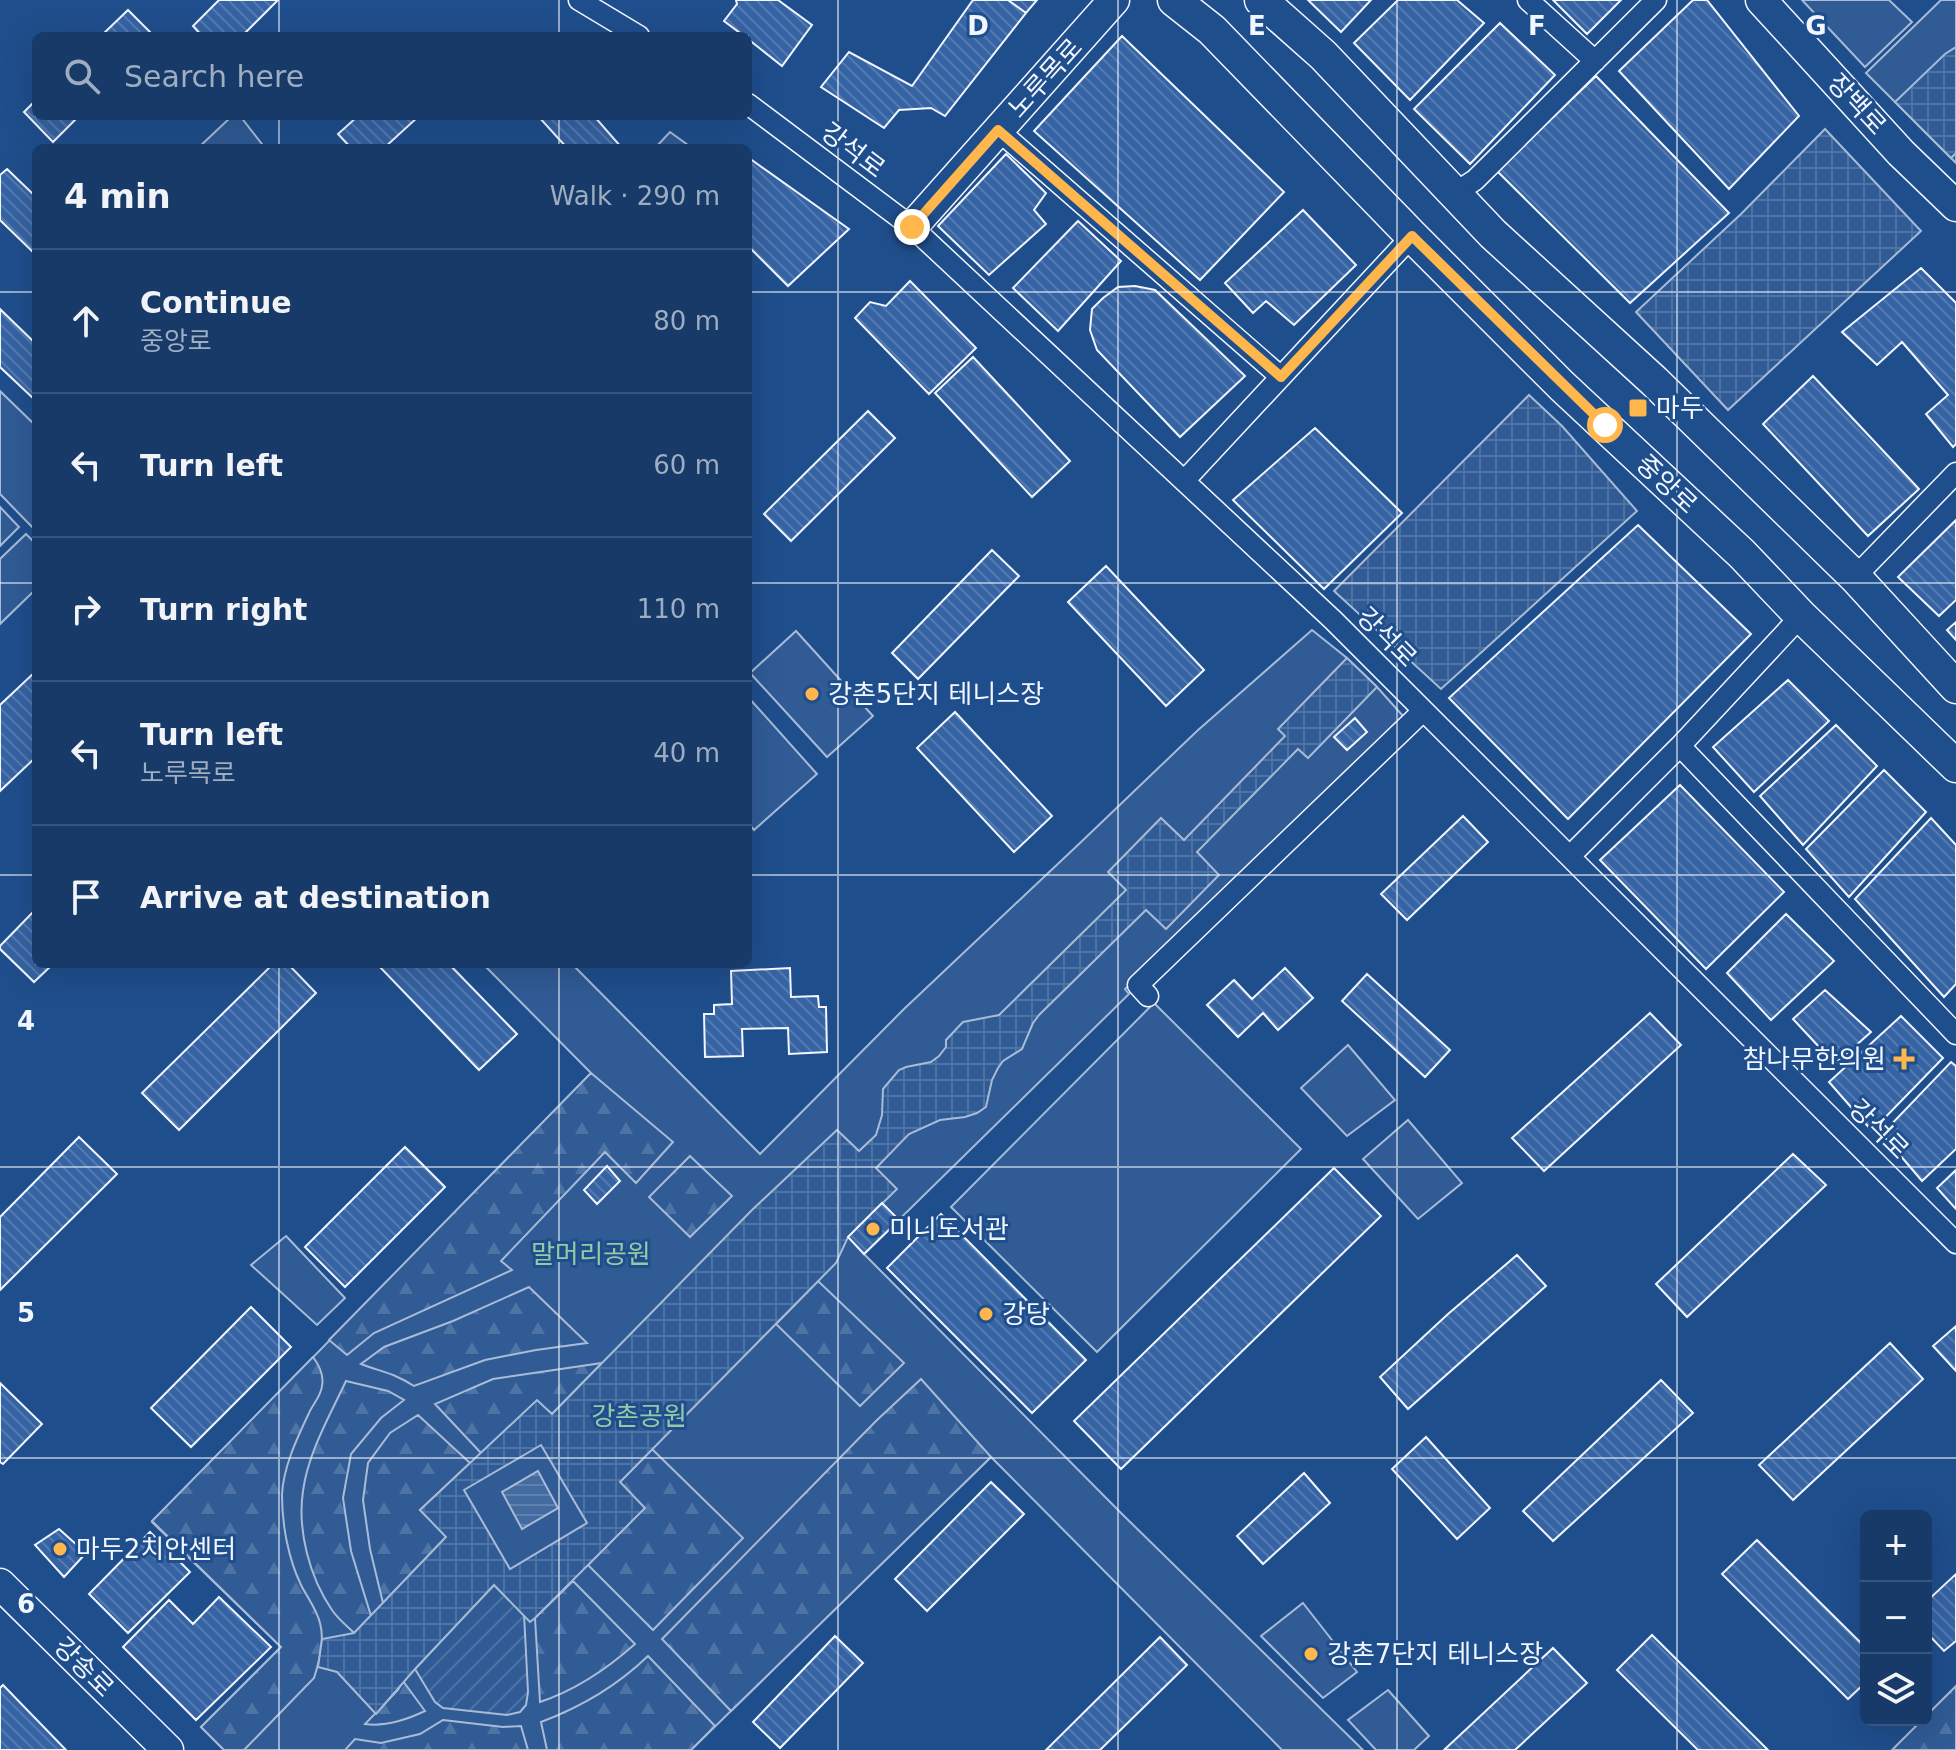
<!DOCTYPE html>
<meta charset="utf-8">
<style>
body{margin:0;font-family:"DejaVu Sans","Noto Sans KR",sans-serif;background:#244571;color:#f1f3f6}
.controls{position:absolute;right:24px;bottom:24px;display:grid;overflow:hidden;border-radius:12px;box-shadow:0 8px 32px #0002}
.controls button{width:72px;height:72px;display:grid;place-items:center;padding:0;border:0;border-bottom:2px solid #36547d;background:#173a69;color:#f1f3f6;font:40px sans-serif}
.stop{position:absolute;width:24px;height:24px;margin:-18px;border:6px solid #ffb74d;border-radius:50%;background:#fff}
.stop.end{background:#ffb74d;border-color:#fff;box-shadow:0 2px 8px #0008}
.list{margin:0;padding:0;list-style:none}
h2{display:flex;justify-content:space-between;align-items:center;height:104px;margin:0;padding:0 32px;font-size:34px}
h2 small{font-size:26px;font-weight:400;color:#9eadc0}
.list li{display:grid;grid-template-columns:52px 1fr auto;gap:24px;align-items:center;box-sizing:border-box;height:144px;padding:0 32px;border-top:2px solid #36547d}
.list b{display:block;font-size:30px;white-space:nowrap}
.list p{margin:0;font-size:26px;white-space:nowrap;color:#9eadc0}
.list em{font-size:26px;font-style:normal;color:#9eadc0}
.icon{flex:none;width:44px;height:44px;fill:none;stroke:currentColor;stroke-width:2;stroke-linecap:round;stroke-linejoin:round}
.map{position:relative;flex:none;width:1956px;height:1750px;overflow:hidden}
.search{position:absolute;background:#173a69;box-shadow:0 8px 32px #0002;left:32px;top:32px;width:720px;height:88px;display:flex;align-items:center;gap:20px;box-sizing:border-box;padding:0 28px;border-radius:12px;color:#9eadc0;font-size:30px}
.panel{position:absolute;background:#173a69;box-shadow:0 8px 32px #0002;left:32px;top:144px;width:720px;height:824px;border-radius:12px}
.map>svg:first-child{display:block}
.built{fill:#305b95;stroke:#a8bbd7;stroke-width:2}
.forest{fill:url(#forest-firs);stroke:#a8bbd7;stroke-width:2}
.garden{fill:url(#garden-furrows);stroke:#a8bbd7;stroke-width:2}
.plaza{fill:url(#plaza-grid);stroke:#a8bbd7;stroke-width:2;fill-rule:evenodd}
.water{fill:url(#water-rules);stroke:#a8bbd7;stroke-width:2}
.building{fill:url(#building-back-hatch);stroke:#f2f6ff;stroke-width:2}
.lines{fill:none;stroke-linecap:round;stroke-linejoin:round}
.street-casing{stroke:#f2f6ff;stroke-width:23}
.secondary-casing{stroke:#f2f6ff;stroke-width:33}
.primary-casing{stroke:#f2f6ff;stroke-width:35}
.street{stroke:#1f4e8c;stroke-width:20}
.secondary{stroke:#1f4e8c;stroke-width:30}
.primary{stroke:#1f4e8c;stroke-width:32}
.route{stroke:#ffb74d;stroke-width:10}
.grid{fill:none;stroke:#f2f6ff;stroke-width:2;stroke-opacity:0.55}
.poi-dot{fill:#ffb74d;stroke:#1f4e8c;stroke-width:3}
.labels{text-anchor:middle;stroke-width:6;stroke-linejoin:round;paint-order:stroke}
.street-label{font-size:26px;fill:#f2f6ff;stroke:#1f4e8c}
.poi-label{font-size:26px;fill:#f2f6ff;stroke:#1f4e8c;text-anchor:start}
.park-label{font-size:26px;fill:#97c8a6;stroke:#1f4e8c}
.grid-label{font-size:26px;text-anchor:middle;font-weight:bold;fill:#f2f6ff;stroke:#1f4e8c;stroke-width:6;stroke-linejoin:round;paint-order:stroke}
</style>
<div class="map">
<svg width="1956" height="1750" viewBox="0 0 1956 1750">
<defs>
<pattern id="forest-firs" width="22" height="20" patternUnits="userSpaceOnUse" patternTransform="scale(2)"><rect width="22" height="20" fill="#305b95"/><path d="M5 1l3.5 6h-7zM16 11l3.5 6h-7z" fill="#4e73a5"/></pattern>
<pattern id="garden-furrows" width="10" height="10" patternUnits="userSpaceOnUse" patternTransform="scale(2)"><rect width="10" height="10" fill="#305b95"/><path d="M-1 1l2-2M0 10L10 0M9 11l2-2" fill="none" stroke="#4e73a5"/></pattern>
<pattern id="plaza-grid" width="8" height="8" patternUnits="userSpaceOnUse" patternTransform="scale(2)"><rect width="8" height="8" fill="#305b95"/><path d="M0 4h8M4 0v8" fill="none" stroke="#4e73a5"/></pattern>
<pattern id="water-rules" width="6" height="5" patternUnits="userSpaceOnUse" patternTransform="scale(2)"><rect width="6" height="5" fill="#446ba0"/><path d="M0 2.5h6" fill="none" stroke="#5f81ae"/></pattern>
<pattern id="building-back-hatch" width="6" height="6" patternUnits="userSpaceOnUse" patternTransform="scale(2)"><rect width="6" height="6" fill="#3563a3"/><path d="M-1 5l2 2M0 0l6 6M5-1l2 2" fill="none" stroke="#537ab1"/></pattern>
</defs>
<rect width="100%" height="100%" fill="#1f4e8c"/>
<!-- built -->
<path class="built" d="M 1802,0 L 1889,0 L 1912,22 L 1865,67 Z
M 1941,0 L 1956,0 L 1956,163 L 1866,73 Z
M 232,116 L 240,116 L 265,148 L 198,148 Z
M 670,132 L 692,148 L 655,148 Z
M 0,391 L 36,426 L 36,531 L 0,494 Z
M 0,507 L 19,527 L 0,546 Z
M 26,534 L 36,544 L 36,589 L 0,624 L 0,559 Z
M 1312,630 L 1347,658 L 1377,687 L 1403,716 L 1125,989 L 1129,994 L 864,1254 L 1121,1513 L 1363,1750 L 1282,1750 L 991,1457 L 691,1750 L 224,1750 L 201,1727 L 281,1647 L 152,1522 L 591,1073 L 483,964 L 572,964 L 760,1154 L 904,1009 L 1080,843 L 1197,731 Z
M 796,631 L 873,716 L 827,757 L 750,673 Z
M 748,697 L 817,774 L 754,830 L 748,823 Z
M 1154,1003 L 1301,1149 L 1097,1352 L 951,1207 Z
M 1348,1045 L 1395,1100 L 1347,1136 L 1301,1088 Z
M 1408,1120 L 1462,1183 L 1418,1219 L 1363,1159 Z
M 286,1236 L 345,1298 L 317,1325 L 251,1265 Z
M 1303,1603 L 1357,1672 L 1323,1698 L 1261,1636 Z
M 1388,1690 L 1429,1736 L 1414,1750 L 1376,1750 L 1348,1720 Z"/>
<!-- forest -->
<path class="forest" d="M 591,1073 L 673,1142 L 636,1183 L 605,1152 L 501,1261 L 512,1270 L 374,1333 L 347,1355 L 329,1340 Z
M 690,1156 L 732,1196 L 690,1237 L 649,1197 Z
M 818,1281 L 904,1363 L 860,1406 L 776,1324 Z
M 529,1287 L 587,1343 L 536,1350 L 485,1360 L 414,1386 C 394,1373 382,1372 361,1364 L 384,1347 L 453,1321 Z
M 313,1357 C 319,1365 324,1376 322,1386 C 321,1396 313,1404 309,1413 C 297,1438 283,1468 282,1495 C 282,1524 288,1558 301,1585 C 307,1597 317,1610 320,1623 C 325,1641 319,1662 314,1678 L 244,1750 L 224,1750 L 201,1727 L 281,1647 L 152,1521 Z
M 602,1363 L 552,1414 L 537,1401 L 481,1453 L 435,1404 L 493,1379 Z
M 921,1379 L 991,1457 L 731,1711 L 662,1639 L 876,1421 Z
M 346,1381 L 388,1391 L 404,1400 L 381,1418 L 351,1454 L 343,1498 L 351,1551 L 371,1616 L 354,1633 C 347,1626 338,1619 332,1610 C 310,1578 297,1531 303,1491 C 308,1453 330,1415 346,1381 Z
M 418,1415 L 470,1463 L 420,1510 L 447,1536 L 383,1603 L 370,1549 L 363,1500 L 368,1463 L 390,1433 Z
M 652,1449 L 743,1538 L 653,1630 L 588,1565 L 644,1508 L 619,1483 Z
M 573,1581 L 635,1644 C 608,1668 576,1690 540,1702 L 535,1618 Z
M 648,1656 L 715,1726 L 691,1750 L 547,1750 L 541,1722 C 581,1707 617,1686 648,1656 Z
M 403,1681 L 425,1711 C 406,1720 386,1727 365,1724 L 398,1690 Z
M 1956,1686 L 1956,1750 L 1892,1750 L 1922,1720 L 1926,1720 L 1926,1716 Z
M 443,1720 L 503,1727 L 521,1726 L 528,1750 L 345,1750 L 355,1739 L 381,1743 L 420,1734 Z"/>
<!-- garden -->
<path class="garden" d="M 494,1584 L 524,1614 L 528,1692 L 526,1705 L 520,1712 L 507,1715 L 443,1708 L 435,1702 L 415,1669 Z"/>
<!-- plaza -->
<path class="plaza" d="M 1956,47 L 1956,153 L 1951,158 L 1895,102 L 1945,54 Z
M 1825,129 L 1921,231 L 1728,410 L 1636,312 L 1741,214 Z
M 1529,395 L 1562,426 L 1637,511 L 1441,689 L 1334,591 Z
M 1347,658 L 1377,687 L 1308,758 L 1298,749 L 1197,852 L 1219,875 L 1166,929 L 1146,910 L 1039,1015 L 1033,1023 L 1022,1049 L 1003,1061 L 998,1068 L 992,1080 L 986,1107 L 977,1113 L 965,1117 L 940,1120 L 909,1134 L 876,1168 L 897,1189 L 848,1237 L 836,1263 L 620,1482 L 645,1508 L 535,1618 L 530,1622 L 494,1585 L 415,1669 L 376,1714 L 337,1672 L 318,1667 L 322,1639 L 354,1633 L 446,1537 L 420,1510 L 537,1400 L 552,1414 L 752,1210 L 837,1130 L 859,1151 L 876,1135 L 882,1115 L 883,1089 L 899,1070 L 906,1067 L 931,1062 L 939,1056 L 946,1047 L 946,1040 L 963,1022 L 999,1015 L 1126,890 L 1108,872 L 1161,818 L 1184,840 L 1285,736 L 1278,729 ZM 541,1445 L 587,1523 L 510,1569 L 464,1490 Z"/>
<!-- water -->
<path class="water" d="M 538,1471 L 558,1508 L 522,1529 L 502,1492 Z"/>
<!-- building -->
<path class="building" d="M 219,0 L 278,0 L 242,36 L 202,36 L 193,26 Z
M 736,0 L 778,0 L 812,25 L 782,66 L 748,39 L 748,36 L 744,36 L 724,21 L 737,4 Z
M 973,0 L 1008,0 L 1026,13 L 945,116 L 931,108 L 899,110 L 884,128 L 821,87 L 849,52 L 912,86 Z
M 1008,0 L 1037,0 L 1026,13 Z
M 1308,0 L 1371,0 L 1341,32 Z
M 1398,0 L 1457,0 L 1484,23 L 1410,100 L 1354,43 Z
M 1553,0 L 1621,0 L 1587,34 Z
M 1693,0 L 1707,0 L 1799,116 L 1729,189 L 1619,71 Z
M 128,10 L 154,36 L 101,36 Z
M 1500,23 L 1555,75 L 1470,164 L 1414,109 Z
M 1122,36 L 1284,192 L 1200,280 L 1034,131 Z
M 1596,76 L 1729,213 L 1630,303 L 1497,171 Z
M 36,100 L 36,116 L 79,116 L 53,142 L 24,112 Z
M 358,116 L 419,116 L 384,148 L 351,148 L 338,134 Z
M 538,116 L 594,116 L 622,148 L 567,148 Z
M 1006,154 L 1046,193 L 1034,210 L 1046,224 L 989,275 L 938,226 Z
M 749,158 L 849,229 L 788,286 L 748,246 Z
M 7,169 L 36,197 L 36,255 L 0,220 L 0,175 Z
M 1303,210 L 1356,265 L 1294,325 L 1266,301 L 1253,313 L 1225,283 Z
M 1078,221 L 1121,261 L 1058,331 L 1013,288 Z
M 1921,268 L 1956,303 L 1956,444 L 1953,447 L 1926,414 L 1948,395 L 1902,342 L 1877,365 L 1842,332 Z
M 910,281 L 976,348 L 929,394 L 855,318 L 870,302 L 886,306 Z
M 1135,286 L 1155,290 L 1245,376 L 1180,437 L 1097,350 L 1090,330 L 1092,309 L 1103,298 L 1118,287 Z
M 0,309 L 36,344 L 36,401 L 0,367 Z
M 973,357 L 1070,461 L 1032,497 L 935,393 Z
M 1813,376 L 1919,489 L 1868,536 L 1763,424 Z
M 868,411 L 895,438 L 791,541 L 764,514 Z
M 1315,428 L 1402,513 L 1324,589 L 1233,500 Z
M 1956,520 L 1956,600 L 1939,616 L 1898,577 Z
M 1638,525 L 1751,634 L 1568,819 L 1449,698 Z
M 992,550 L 1019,576 L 918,679 L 892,653 Z
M 1106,566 L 1204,670 L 1166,706 L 1068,602 Z
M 1956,622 L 1956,640 L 1947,630 Z
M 36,671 L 36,757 L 0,791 L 0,705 Z
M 1788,680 L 1829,721 L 1754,792 L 1713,747 Z
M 955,712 L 1052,816 L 1014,852 L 917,748 Z
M 1355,718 L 1367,732 L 1347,750 L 1334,737 Z
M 1836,725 L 1877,766 L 1803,845 L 1760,796 Z
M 1884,770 L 1926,812 L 1849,897 L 1806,849 Z
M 1680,785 L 1784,892 L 1706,969 L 1600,860 Z
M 1463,816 L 1488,842 L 1407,920 L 1381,894 Z
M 1931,818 L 1956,845 L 1956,984 L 1944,997 L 1855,899 Z
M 36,909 L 36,964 L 53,964 L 34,982 L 0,949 L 0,946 Z
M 1786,914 L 1834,961 L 1771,1020 L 1727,973 Z
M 273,964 L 288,964 L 316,993 L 179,1130 L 142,1093 Z
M 377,964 L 449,964 L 517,1034 L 479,1070 Z
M 790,968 L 791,997 L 818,996 L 819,1007 L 826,1007 L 827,1052 L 789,1054 L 788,1028 L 742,1029 L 743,1056 L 705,1057 L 704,1014 L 714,1014 L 714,1005 L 732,1004 L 731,971 Z
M 1285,968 L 1313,998 L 1278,1030 L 1263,1013 L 1238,1037 L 1207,1005 L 1234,980 L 1252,999 Z
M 1367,974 L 1450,1050 L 1425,1077 L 1342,1001 Z
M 1825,990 L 1871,1032 L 1835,1064 L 1793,1019 Z
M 1650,1013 L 1681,1045 L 1544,1171 L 1512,1138 Z
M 1901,1016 L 1943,1058 L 1872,1131 L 1829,1082 Z
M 1951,1062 L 1956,1066 L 1956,1149 L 1922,1181 L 1882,1134 Z
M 79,1137 L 117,1174 L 0,1290 L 0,1217 Z
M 405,1147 L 445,1187 L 345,1287 L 305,1247 Z
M 1793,1154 L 1826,1185 L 1687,1317 L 1656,1284 Z
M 607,1166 L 620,1181 L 597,1204 L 584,1190 Z
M 1334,1168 L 1381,1216 L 1121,1469 L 1074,1421 Z
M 1956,1170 L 1956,1209 L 1937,1188 Z
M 882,1203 L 899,1220 L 864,1254 L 848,1237 Z
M 941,1214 L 1086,1360 L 1032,1413 L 887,1268 Z
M 1517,1255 L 1546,1286 L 1408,1409 L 1380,1377 L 1448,1314 Z
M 251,1307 L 291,1347 L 191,1447 L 151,1408 Z
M 1956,1326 L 1956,1371 L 1933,1346 Z
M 1890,1343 L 1923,1379 L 1793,1500 L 1759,1465 Z
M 1661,1380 L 1693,1413 L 1553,1541 L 1523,1511 Z
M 0,1383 L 42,1424 L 3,1464 L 0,1462 Z
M 1426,1437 L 1490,1508 L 1457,1539 L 1392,1469 Z
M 1304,1473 L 1330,1503 L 1263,1564 L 1237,1536 Z
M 991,1482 L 1024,1514 L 927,1611 L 895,1579 Z
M 59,1529 L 86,1553 L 64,1577 L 35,1545 Z
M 150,1532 L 190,1572 L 128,1633 L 89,1594 Z
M 1757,1540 L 1866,1648 L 1866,1682 L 1848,1699 L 1722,1574 Z
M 1956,1574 L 1956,1641 L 1944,1651 L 1926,1632 L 1926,1602 Z
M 219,1597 L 271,1647 L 196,1720 L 123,1647 L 169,1600 L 193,1624 Z
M 1652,1635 L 1768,1750 L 1698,1750 L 1617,1670 Z
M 835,1636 L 863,1663 L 780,1748 L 753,1722 Z
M 1160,1637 L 1187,1665 L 1100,1750 L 1046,1750 Z
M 1553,1648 L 1587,1683 L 1515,1750 L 1444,1750 Z
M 3,1685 L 66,1750 L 0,1750 L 0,1688 Z"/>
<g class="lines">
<!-- street casing -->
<g class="street-casing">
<path id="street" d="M 579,0 L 639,36
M 1528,0 L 1595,61
M 748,104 L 912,227 L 1333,620 L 1956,1243
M 998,130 L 1281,377
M 1455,193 L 1475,180 L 1656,0
M 1184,481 L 1412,236
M 1855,577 L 1956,473
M 1680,746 L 1956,1034
M 1570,856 L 1680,746 L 1801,616
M 1148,996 L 1138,985 L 1423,711"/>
</g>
<!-- secondary casing -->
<g class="secondary-casing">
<path id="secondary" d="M 1761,0 L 1901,153 L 1956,206
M 912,227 L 1114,0
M 0,1584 L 168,1750"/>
</g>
<!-- primary casing -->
<g class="primary-casing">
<path id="primary" d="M 1174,0 L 1212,30 L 1412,236 L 1562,386 L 1742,554 L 1801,616 L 1956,766
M 1261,0 L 1323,55 L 1493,234 L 1654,381 L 1855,577 L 1956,687"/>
</g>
<!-- street -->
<use href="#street" class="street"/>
<!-- secondary -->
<use href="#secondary" class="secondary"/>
<!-- primary -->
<use href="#primary" class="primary"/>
</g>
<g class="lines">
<!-- route -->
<path class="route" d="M 912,227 L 998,130 L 1281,377 L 1412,236 L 1605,425"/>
</g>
<!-- grid -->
<path class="grid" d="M 279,0 L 279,36M 559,0 L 559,36M 838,0 L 838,1750M 1118,0 L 1118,1750M 1397,0 L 1397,1750M 1677,0 L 1677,1750M 279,116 L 279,148M 559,116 L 559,148M 0,292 L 36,292M 748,292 L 1956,292M 0,583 L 36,583M 748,583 L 1956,583M 0,875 L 36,875M 748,875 L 1956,875M 279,964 L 279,1750M 559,964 L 559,1750M 0,1167 L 1956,1167M 0,1458 L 1956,1458"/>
<!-- markers -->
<g class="poi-dot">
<rect x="1628" y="398" width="20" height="20" rx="4"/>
<circle cx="812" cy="694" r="8"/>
<path d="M1900 1047h8v8h8v8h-8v8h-8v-8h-8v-8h8z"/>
<circle cx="873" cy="1229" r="8"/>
<circle cx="986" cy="1314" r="8"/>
<circle cx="60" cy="1549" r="8"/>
<circle cx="1311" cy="1654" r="8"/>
</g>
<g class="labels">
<!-- street labels -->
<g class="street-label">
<text transform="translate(1045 78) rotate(-48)" y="9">노루목로</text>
<text transform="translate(1857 104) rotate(47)" y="9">장백로</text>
<text transform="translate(853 150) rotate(37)" y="9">강석로</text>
<text transform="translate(1667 484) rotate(43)" y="9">중앙로</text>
<text transform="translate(1387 637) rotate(45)" y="9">강석로</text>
<text transform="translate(1879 1129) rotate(45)" y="9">강석로</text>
<text transform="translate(84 1667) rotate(45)" y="9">강송로</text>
</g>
<!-- poi labels -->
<g class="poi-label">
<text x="1656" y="417">마두</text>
<text x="828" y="703">강촌5단지 테니스장</text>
<text x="1886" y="1068" text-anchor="end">참나무한의원</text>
<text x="889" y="1238">미니도서관</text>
<text x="1002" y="1323">강당</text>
<text x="76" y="1558">마두2치안센터</text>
<text x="1327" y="1663">강촌7단지 테니스장</text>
</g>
<!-- park labels -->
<g class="park-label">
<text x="591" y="1263">말머리공원</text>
<text x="639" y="1425">강촌공원</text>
</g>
</g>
<g class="grid-label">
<text x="978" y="35">D</text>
<text x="1257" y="35">E</text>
<text x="1537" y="35">F</text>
<text x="1816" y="35">G</text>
<text x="26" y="1030">4</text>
<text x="26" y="1322">5</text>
<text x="26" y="1613">6</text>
</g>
</svg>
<div class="controls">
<button>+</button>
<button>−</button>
<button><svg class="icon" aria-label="layers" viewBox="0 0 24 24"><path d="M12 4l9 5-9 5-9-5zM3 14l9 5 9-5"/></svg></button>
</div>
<div class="stop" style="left:1605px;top:425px"></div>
<div class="stop end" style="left:912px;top:227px"></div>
<div class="search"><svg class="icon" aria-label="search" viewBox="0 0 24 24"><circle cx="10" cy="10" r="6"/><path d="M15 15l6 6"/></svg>Search here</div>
<section class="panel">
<h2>4 min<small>Walk · 290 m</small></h2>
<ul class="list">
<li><svg class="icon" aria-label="ahead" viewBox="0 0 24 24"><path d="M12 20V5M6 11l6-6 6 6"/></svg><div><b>Continue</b><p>중앙로</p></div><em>80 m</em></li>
<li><svg class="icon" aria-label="left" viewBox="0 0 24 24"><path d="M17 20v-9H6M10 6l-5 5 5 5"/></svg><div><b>Turn left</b></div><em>60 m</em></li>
<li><svg class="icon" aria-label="right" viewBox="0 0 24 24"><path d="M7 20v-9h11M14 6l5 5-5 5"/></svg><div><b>Turn right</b></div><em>110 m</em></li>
<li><svg class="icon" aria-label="left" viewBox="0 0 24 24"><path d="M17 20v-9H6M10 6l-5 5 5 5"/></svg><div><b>Turn left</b><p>노루목로</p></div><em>40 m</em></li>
<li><svg class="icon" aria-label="arrive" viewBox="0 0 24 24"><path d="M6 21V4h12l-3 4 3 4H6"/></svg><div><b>Arrive at destination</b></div></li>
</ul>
</section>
</div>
